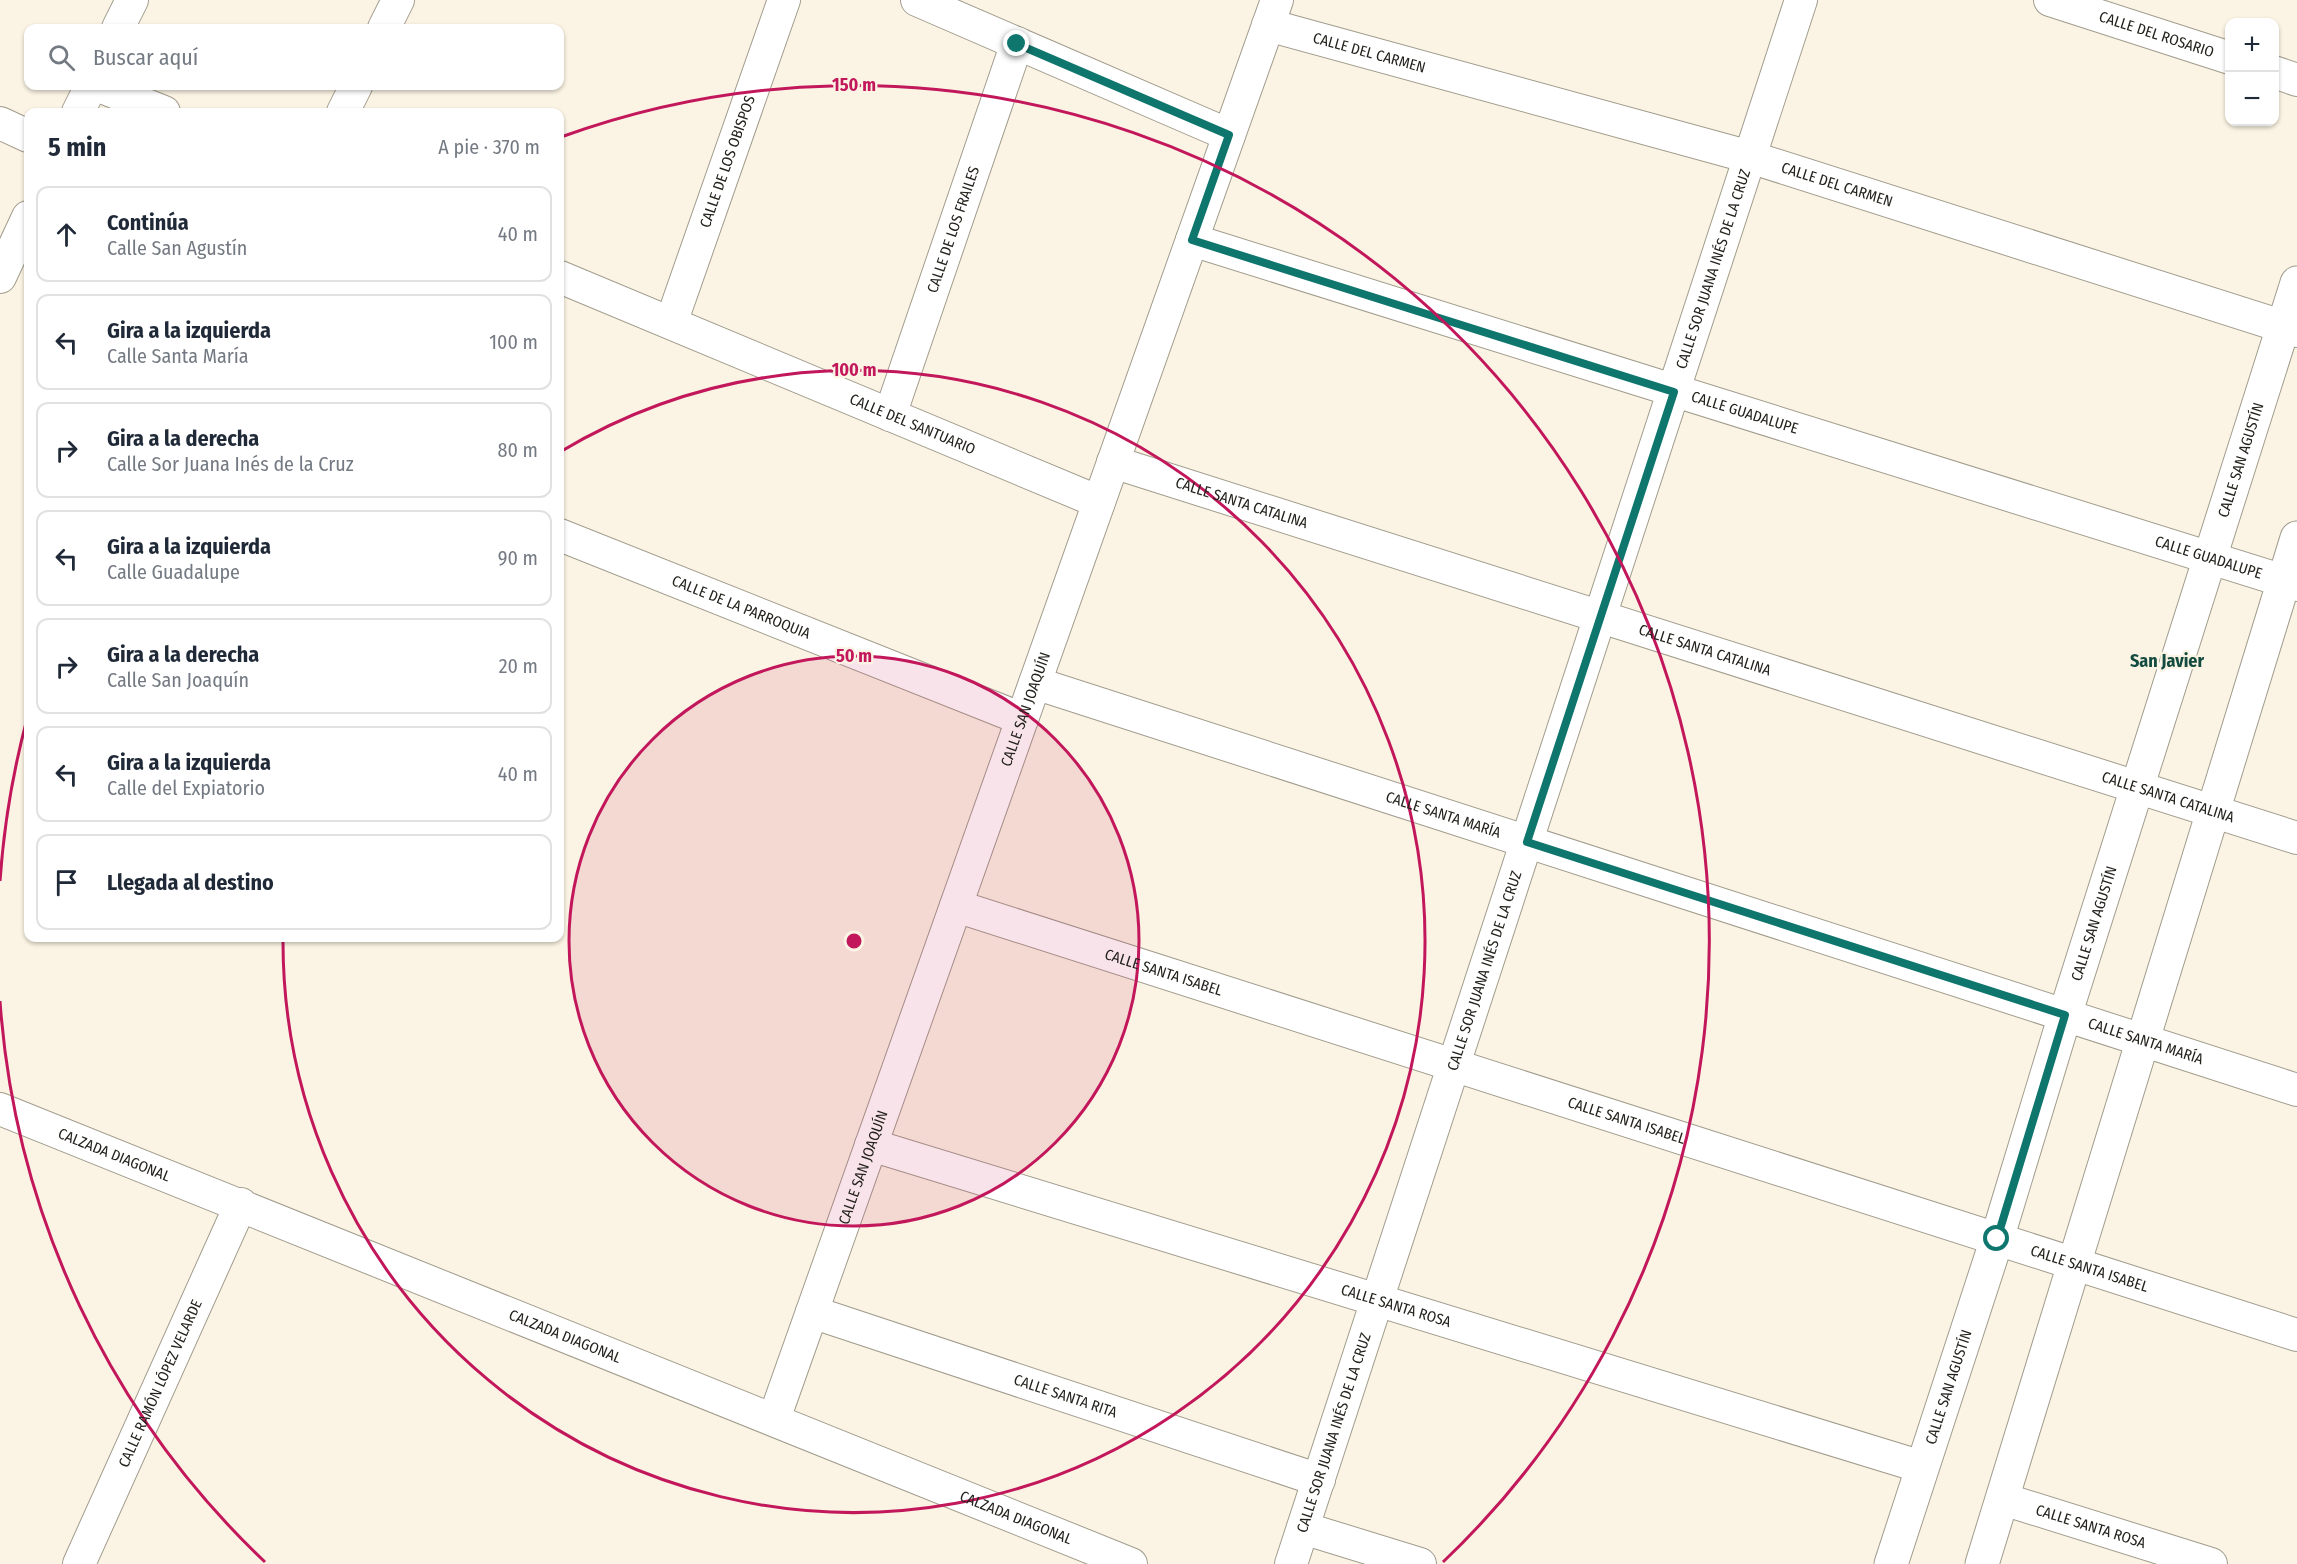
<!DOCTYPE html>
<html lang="es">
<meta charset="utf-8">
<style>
body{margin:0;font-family:"Fira Sans Condensed",sans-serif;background:#f6f6f7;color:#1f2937}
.controls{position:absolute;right:18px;top:18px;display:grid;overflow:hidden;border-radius:12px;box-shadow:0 2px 4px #0004}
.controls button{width:54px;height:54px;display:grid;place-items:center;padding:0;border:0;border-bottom:2px solid #e0e1e3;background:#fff;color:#1f2937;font:30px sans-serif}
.stop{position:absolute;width:18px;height:18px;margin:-14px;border:4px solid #0f766e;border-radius:50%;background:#fff}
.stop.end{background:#0f766e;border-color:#fff;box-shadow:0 2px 6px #0008}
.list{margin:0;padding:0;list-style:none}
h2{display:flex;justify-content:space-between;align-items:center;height:78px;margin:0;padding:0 24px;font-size:26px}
h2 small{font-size:20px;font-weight:400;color:#747a83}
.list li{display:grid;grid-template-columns:39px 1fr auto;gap:18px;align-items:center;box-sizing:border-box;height:96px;margin:0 12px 12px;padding:0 12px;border:2px solid #e0e1e3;border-radius:12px}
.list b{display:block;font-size:22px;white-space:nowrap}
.list p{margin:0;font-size:20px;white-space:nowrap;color:#747a83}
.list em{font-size:20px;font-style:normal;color:#747a83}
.icon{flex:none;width:33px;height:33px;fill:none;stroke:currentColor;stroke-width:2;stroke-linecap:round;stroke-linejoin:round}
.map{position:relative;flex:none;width:2297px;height:1564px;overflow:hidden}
.search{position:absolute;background:#fff;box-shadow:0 2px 4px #0004;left:24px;top:24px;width:540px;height:66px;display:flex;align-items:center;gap:15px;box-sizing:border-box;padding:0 21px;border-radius:12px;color:#747a83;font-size:22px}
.panel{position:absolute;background:#fff;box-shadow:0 2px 4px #0004;left:24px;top:108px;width:540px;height:834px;border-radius:12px}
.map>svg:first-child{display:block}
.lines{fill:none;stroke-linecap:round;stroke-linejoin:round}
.minor-casing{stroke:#a19c8d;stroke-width:34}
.tertiary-casing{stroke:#a19c8d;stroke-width:35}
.minor{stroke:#fff;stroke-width:32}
.tertiary{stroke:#fff;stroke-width:33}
.route{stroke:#0f766e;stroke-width:8}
.ring{fill:none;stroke:#c2185b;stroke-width:3}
.labels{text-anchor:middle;stroke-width:4.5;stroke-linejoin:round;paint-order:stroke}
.street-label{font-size:15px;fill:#25231d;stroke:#fbf4e4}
.quarter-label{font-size:18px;font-weight:bold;fill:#134b40;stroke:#fbf4e4}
.centre{fill:#c2185b;stroke:#fbf4e4;stroke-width:3}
.ring-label{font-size:18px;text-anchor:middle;font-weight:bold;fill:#c2185b;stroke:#fbf4e4;stroke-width:4.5;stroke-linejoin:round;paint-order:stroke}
</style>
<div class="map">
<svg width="2297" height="1564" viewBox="0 0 2297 1564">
<rect width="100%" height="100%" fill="#fbf4e4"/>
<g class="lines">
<!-- minor casing -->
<g class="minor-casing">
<g id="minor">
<path d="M 917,0 L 1229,135"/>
<path id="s1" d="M 2050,0 L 2230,58"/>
<path id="s2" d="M 1268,25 L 1750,157 L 2297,331"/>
<path d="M 118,28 L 132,0"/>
<path d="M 384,28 L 398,0"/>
<path d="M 2274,72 L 2297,80"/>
<path d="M 99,86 L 164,112"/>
<path d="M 78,112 L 91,86"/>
<path d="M 343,112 L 356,86"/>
<path d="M 0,123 L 28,136"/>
<path id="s3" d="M 1192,240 L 2297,585"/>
<path d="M 0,277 L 28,217"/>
<path id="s4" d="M 560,277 L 1099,502"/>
<path id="s5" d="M 671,323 L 784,0"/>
<path id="s6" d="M 890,415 L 1017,43"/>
<path id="s7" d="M 1113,462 L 2297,838"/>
<path id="s8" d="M 560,535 L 1022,719"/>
<path id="s9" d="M 1035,683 L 2297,1090"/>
<path id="s10" d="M 956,906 L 2297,1335"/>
<path id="s11" d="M 0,1109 L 1131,1564"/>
<path id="s12" d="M 871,1145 L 1922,1467"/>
<path id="s13" d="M 812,1312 L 1319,1480"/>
<path id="s14" d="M 774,1419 L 1277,0"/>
<path id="s15" d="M 2003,1499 L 2211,1564"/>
<path d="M 1303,1528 L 1420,1564"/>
<path id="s16" d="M 79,1564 L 241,1204"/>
<path id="s17" d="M 1291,1564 L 1801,0"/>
</g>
</g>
<!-- tertiary casing -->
<g class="tertiary-casing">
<g id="tertiary">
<path id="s18" d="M 1891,1564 L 1997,1239 L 2065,1015 L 2297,283"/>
<path d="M 1982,1564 L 2297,538"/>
</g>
</g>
<!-- minor -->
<use href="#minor" class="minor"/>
<!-- tertiary -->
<use href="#tertiary" class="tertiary"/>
</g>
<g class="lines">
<!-- route -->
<path class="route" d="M 1017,44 L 1229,135 L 1192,240 L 1674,392 L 1527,842 L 2065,1015 L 1997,1239"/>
</g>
<!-- distance rings -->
<circle cx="854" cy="941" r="285" fill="#c2185b" fill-opacity=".12"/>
<g class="ring">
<circle cx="854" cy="941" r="285"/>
<path d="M560 452A571 571 0 1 1 283 941"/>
<path d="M265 1562A856 856 0 0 1 0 1001M0 881A856 856 0 0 1 27 719M561 137A856 856 0 0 1 1443 1562"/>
</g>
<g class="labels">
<!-- street labels -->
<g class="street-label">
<text dy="5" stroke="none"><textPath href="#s1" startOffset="112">CALLE DEL ROSARIO</textPath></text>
<text dy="5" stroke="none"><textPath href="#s2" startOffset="105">CALLE DEL CARMEN</textPath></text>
<text dy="5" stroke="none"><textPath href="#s5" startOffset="171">CALLE DE LOS OBISPOS</textPath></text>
<text dy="5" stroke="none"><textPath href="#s2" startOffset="591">CALLE DEL CARMEN</textPath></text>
<text dy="5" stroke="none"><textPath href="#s6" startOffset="196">CALLE DE LOS FRAILES</textPath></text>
<text dy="5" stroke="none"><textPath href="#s17" startOffset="1362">CALLE SOR JUANA INÉS DE LA CRUZ</textPath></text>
<text dy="5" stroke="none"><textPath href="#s3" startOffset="579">CALLE GUADALUPE</textPath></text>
<text dy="5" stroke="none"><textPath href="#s4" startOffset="382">CALLE DEL SANTUARIO</textPath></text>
<text dy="5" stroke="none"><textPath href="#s18" startOffset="1158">CALLE SAN AGUSTÍN</textPath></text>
<text dy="5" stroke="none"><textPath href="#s7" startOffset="135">CALLE SANTA CATALINA</textPath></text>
<text dy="5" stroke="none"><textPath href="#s3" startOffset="1065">CALLE GUADALUPE</textPath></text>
<text dy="5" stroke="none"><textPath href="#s8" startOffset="195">CALLE DE LA PARROQUIA</textPath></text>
<text dy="5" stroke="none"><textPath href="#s7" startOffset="621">CALLE SANTA CATALINA</textPath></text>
<text dy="5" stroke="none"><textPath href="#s14" startOffset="753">CALLE SAN JOAQUÍN</textPath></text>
<text dy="5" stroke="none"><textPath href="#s7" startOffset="1107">CALLE SANTA CATALINA</textPath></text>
<text dy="5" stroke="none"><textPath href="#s9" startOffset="429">CALLE SANTA MARÍA</textPath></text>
<text dy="5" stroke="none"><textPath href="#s18" startOffset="672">CALLE SAN AGUSTÍN</textPath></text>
<text dy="5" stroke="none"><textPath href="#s17" startOffset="624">CALLE SOR JUANA INÉS DE LA CRUZ</textPath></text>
<text dy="5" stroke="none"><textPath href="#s10" startOffset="218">CALLE SANTA ISABEL</textPath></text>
<text dy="5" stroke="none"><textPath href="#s9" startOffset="1167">CALLE SANTA MARÍA</textPath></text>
<text dy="5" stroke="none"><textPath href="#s10" startOffset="704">CALLE SANTA ISABEL</textPath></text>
<text dy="5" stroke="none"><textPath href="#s11" startOffset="123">CALZADA DIAGONAL</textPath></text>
<text dy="5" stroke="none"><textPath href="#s14" startOffset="267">CALLE SAN JOAQUÍN</textPath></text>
<text dy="5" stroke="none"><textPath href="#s10" startOffset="1190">CALLE SANTA ISABEL</textPath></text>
<text dy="5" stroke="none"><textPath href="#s12" startOffset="549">CALLE SANTA ROSA</textPath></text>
<text dy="5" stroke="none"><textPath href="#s11" startOffset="609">CALZADA DIAGONAL</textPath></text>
<text dy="5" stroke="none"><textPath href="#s16" startOffset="198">CALLE RAMÓN LÓPEZ VELARDE</textPath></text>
<text dy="5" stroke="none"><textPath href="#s18" startOffset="186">CALLE SAN AGUSTÍN</textPath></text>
<text dy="5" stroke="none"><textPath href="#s13" startOffset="267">CALLE SANTA RITA</textPath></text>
<text dy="5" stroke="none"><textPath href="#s17" startOffset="138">CALLE SOR JUANA INÉS DE LA CRUZ</textPath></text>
<text dy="5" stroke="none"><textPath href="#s11" startOffset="1095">CALZADA DIAGONAL</textPath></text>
<text dy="5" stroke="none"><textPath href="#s15" startOffset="92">CALLE SANTA ROSA</textPath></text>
</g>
<!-- quarter labels -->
<g class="quarter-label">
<text x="2167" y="667">San Javier</text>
</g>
</g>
<circle cx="854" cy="941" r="9" class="centre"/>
<g class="ring-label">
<text x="854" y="91">150 m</text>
<text x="854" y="376">100 m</text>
<text x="854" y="662">50 m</text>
</g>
</svg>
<div class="controls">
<button>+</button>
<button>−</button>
</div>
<div class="stop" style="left:1997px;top:1239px"></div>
<div class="stop end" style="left:1017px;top:44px"></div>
<div class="search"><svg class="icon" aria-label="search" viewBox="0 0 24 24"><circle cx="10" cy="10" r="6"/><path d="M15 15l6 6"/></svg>Buscar aquí</div>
<section class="panel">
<h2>5 min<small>A pie · 370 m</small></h2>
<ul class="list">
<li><svg class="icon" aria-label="ahead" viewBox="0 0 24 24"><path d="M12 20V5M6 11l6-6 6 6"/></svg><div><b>Continúa</b><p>Calle San Agustín</p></div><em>40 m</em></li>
<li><svg class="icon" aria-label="left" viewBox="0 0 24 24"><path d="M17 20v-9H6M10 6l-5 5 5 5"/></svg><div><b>Gira a la izquierda</b><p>Calle Santa María</p></div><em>100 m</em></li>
<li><svg class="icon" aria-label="right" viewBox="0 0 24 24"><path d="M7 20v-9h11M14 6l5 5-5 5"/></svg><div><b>Gira a la derecha</b><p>Calle Sor Juana Inés de la Cruz</p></div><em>80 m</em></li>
<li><svg class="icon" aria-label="left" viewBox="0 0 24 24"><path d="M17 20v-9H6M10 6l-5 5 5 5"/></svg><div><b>Gira a la izquierda</b><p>Calle Guadalupe</p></div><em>90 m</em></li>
<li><svg class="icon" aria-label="right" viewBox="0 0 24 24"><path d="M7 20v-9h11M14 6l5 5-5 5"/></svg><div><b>Gira a la derecha</b><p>Calle San Joaquín</p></div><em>20 m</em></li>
<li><svg class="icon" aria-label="left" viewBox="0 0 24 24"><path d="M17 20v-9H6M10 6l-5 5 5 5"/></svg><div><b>Gira a la izquierda</b><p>Calle del Expiatorio</p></div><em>40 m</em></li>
<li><svg class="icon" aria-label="arrive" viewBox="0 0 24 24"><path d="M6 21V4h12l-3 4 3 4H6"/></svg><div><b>Llegada al destino</b></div></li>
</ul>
</section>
</div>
